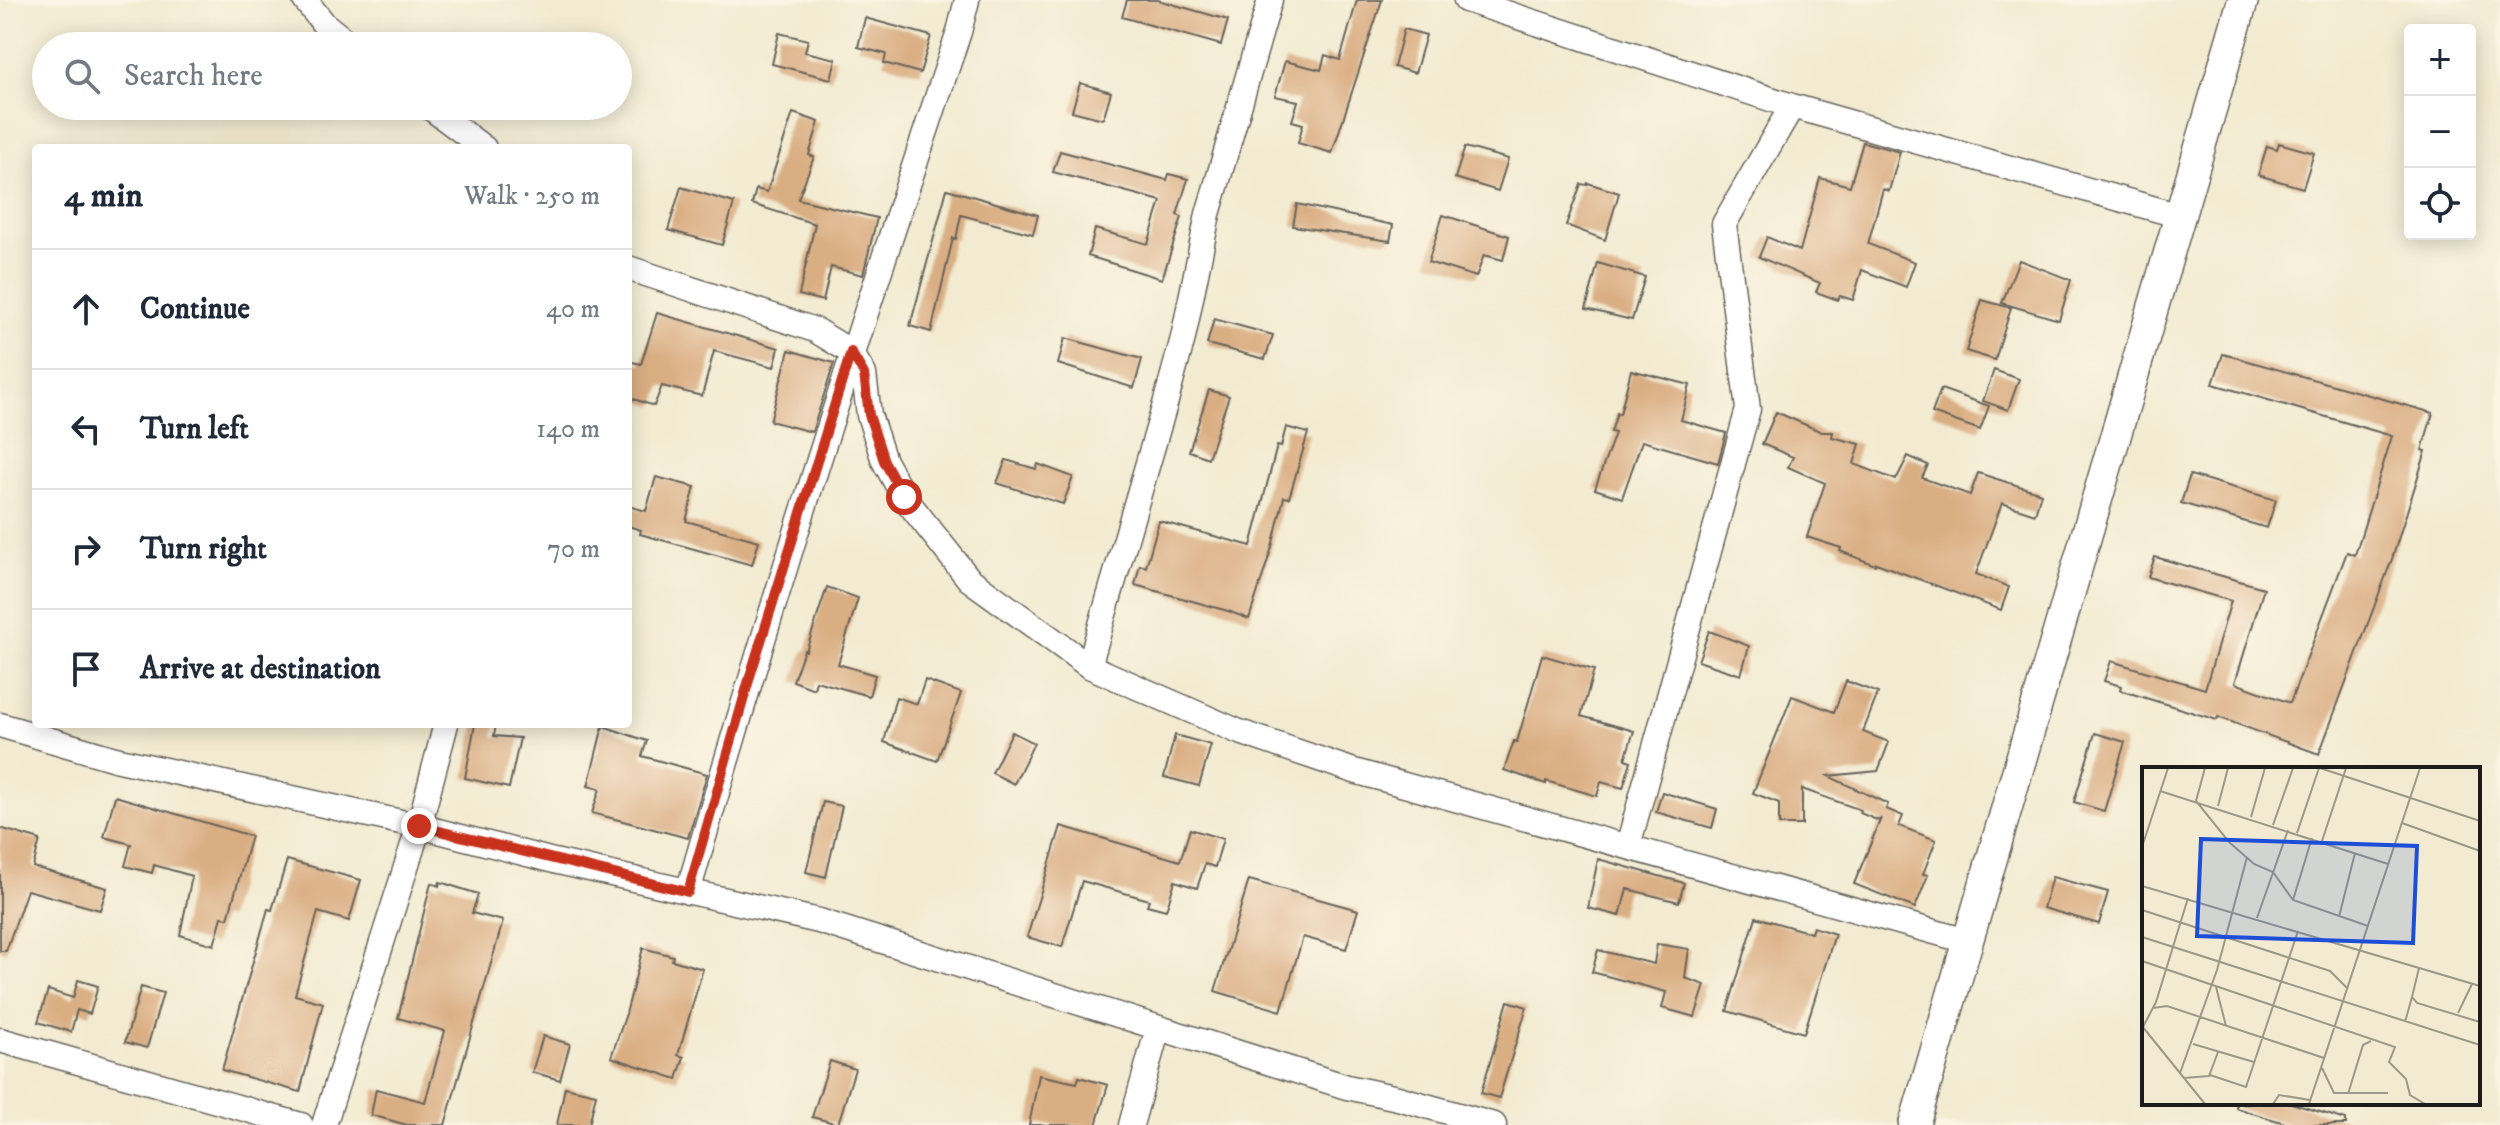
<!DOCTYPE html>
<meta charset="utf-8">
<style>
body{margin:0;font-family:"IM FELL DW Pica",serif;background:#f6f6f7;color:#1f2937}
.controls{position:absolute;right:24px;top:24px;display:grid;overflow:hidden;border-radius:8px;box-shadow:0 4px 20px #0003}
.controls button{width:72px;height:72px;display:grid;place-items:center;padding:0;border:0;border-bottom:2px solid #e0e1e3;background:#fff;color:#1f2937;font:40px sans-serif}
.stop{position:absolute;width:24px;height:24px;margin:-18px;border:6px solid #c8321e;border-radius:50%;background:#fff}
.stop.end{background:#c8321e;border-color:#fff;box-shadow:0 2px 8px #0008}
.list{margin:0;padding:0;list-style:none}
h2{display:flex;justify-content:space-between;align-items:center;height:104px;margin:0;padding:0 32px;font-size:34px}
h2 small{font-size:26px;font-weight:400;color:#747a83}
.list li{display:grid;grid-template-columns:52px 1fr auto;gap:24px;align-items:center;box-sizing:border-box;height:120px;padding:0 32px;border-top:2px solid #e0e1e3}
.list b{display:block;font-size:30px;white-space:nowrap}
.list em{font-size:26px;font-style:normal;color:#747a83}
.icon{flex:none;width:44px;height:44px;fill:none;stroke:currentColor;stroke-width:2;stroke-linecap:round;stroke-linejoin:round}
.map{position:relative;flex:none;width:2500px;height:1125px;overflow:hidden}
.search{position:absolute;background:#fff;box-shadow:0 4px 20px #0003;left:32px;top:32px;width:600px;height:88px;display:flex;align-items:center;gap:20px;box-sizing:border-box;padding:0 28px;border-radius:44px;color:#747a83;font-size:30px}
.panel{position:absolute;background:#fff;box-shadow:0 4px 20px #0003;left:32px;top:144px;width:600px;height:584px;border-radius:8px}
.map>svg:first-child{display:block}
.building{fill:#daae83}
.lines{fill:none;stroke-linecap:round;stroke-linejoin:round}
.minor-casing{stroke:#67645b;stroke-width:27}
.tertiary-casing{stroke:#67645b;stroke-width:33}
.minor{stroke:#fff;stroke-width:24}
.tertiary{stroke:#fff;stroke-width:30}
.route{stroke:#c8321e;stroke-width:10}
.inset-road{fill:none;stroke:#9c9889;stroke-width:2}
.view{fill:#1d4ed8;fill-opacity:0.15;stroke:#1d4ed8;stroke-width:4}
.inset-edge{fill:none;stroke:#1c1c1c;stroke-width:4}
</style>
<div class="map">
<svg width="2500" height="1125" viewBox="0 0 2500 1125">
<rect width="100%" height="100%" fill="#fcf5e5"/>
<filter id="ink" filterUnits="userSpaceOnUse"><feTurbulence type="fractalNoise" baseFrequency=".0125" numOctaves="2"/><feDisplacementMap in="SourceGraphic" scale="16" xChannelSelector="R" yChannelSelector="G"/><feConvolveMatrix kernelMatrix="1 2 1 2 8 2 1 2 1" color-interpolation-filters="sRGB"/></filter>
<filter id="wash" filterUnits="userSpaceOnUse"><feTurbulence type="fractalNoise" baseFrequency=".006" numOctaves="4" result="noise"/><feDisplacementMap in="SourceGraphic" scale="32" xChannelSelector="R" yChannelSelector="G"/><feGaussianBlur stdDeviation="1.8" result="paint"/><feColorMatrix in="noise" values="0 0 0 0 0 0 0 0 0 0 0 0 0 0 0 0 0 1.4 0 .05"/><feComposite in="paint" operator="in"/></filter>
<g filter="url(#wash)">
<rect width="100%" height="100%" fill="#f2ebd1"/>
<g id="blocks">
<!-- building -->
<path class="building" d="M 1127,0 L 1158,0 L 1228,20 L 1221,45 L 1122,17 Z
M 1357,0 L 1382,0 L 1332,153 L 1298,143 L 1303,124 L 1292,121 L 1298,101 L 1275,96 L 1285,61 L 1321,70 L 1325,55 L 1340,60 Z
M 865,18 L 931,36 L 920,73 L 884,63 L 886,54 L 858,47 Z
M 1404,29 L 1426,35 L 1415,73 L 1394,67 Z
M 779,33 L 808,40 L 805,52 L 836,59 L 831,79 L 772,64 Z
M 1080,83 L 1111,92 L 1103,119 L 1072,111 Z
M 793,113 L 819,122 L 809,155 L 814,157 L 798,199 L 877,218 L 863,275 L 831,267 L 823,301 L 799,295 L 815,224 L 752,204 L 756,189 L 767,192 Z
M 1863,142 L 1900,152 L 1889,191 L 1883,189 L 1868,244 L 1915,262 L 1906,287 L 1862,270 L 1853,300 L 1840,296 L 1838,300 L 1816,292 L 1820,283 L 1759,257 L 1767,237 L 1800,251 L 1820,178 L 1850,186 Z
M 2279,143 L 2314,153 L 2303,188 L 2258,175 L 2267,146 L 2277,149 Z
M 1465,147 L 1508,159 L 1498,191 L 1455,178 Z
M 1060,151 L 1167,180 L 1169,174 L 1188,179 L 1177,215 L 1182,217 L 1162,279 L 1088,256 L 1095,229 L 1148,244 L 1161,201 L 1053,172 Z
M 1588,183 L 1619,193 L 1605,240 L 1566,225 L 1581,184 L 1587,185 Z
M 681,187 L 734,203 L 722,245 L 668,230 Z
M 947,189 L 1038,215 L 1033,234 L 961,215 L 956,239 L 953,238 L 931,332 L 910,326 Z
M 1297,204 L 1393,225 L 1390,241 L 1293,226 Z
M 1443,215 L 1509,236 L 1503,260 L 1484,255 L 1476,277 L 1428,262 Z
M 2019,260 L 2071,280 L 2059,320 L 2002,303 Z
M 1598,263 L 1645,277 L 1632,320 L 1586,309 Z
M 1982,300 L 2011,308 L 1995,360 L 1966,351 Z
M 657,313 L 779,348 L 774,367 L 714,351 L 702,396 L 662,386 L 654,406 L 628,397 L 628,361 L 641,364 Z
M 1214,319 L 1273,335 L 1265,359 L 1207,344 Z
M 1065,338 L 1142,359 L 1134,388 L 1058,364 Z
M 789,350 L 834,363 L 812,432 L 770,421 Z
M 2223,354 L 2433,413 L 2422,450 L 2426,451 L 2392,559 L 2319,754 L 2218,717 L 2217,720 L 2120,690 L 2121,686 L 2104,681 L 2111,661 L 2205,689 L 2231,601 L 2148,577 L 2155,557 L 2264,588 L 2235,683 L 2290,703 L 2347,552 L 2355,555 L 2392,436 L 2213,384 Z
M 1631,370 L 1690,385 L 1681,420 L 1726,433 L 1718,463 L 1642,441 L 1622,498 L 1595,489 L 1615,433 L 1611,432 L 1617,413 L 1620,414 Z
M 1994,370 L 2019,379 L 2008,410 L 1983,401 Z
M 1941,389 L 1989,406 L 1980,430 L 1932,413 Z
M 1209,390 L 1229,396 L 1208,458 L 1189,451 Z
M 1776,412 L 1822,432 L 1833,432 L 1832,437 L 1860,444 L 1854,464 L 1896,480 L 1908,456 L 1928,465 L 1922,478 L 1970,495 L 1978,473 L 2041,493 L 2035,514 L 2002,503 L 1976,574 L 2009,587 L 2001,610 L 1876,563 L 1875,565 L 1840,551 L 1841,548 L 1807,537 L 1825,483 L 1788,467 L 1793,457 L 1762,444 Z
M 1286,427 L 1308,433 L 1289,498 L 1284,497 L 1272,547 L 1249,619 L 1228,611 L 1135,585 L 1140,565 L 1146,567 L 1159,521 L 1251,546 L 1277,446 L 1281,447 Z
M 1006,460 L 1036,469 L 1038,464 L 1073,477 L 1063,504 L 997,483 Z
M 2190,475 L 2276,500 L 2267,528 L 2181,503 Z
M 656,477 L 695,487 L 686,521 L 759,541 L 752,565 L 640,534 L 641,530 L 628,526 L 628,506 L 646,511 Z
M 827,587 L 858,598 L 838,664 L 875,675 L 869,696 L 816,681 L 814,689 L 793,681 L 804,650 L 806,651 Z
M 1709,631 L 1749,646 L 1741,675 L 1698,661 Z
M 1542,655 L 1594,670 L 1581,716 L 1634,731 L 1625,759 L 1631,761 L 1623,788 L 1601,782 L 1597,796 L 1546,781 L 1546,784 L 1504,770 L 1514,741 L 1517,742 Z
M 925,680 L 961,693 L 937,761 L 884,742 L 896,697 L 917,704 Z
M 1846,681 L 1878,693 L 1863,732 L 1889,742 L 1878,771 L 1828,776 L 1888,804 L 1886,809 L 1903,816 L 1899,826 L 1936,840 L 1923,874 L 1928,875 L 1915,908 L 1854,884 L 1881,818 L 1879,821 L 1860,813 L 1861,810 L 1802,789 L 1802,825 L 1779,825 L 1779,803 L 1753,793 L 1792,696 L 1834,712 Z
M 475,724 L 496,724 L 494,736 L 520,738 L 509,788 L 465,778 Z
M 603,726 L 647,741 L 642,756 L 707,774 L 688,838 L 592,813 L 600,789 L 588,786 Z
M 1012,732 L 1034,743 L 1014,784 L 992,773 Z
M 2095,733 L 2125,742 L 2104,811 L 2074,802 Z
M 1175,735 L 1211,745 L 1199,786 L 1164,777 Z
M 1662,792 L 1717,809 L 1712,828 L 1656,812 Z
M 115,796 L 251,836 L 228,918 L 222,917 L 214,945 L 180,935 L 192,876 L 154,865 L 152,873 L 125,866 L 131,844 L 104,837 Z
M 823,802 L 842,806 L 826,877 L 806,872 Z
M 1061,826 L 1180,861 L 1190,829 L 1223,839 L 1215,867 L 1205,864 L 1197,888 L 1175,881 L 1166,910 L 1147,905 L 1149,900 L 1082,881 L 1062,947 L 1027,937 Z
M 0,828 L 40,840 L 33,867 L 107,888 L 100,910 L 27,890 L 6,951 L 0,951 Z
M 1598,859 L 1684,883 L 1679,902 L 1627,889 L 1620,916 L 1588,908 Z
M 287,860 L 361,880 L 349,921 L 318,912 L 295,995 L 323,1003 L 300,1092 L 222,1070 L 268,909 L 272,910 Z
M 2052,877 L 2108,892 L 2099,924 L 2043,908 Z
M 1249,880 L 1358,910 L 1346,949 L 1303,937 L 1281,1011 L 1215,991 Z
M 440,882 L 478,894 L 472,913 L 503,921 L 445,1125 L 407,1125 L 371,1115 L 376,1089 L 425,1102 L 445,1031 L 398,1018 L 431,883 L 439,886 Z
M 1756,917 L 1811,933 L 1813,927 L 1835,934 L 1804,1033 L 1727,1011 Z
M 1657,944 L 1689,949 L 1685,978 L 1705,985 L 1695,1017 L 1662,1008 L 1666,992 L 1592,972 L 1598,950 L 1654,964 Z
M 643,948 L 673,956 L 672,960 L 703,969 L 678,1055 L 684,1057 L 677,1079 L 611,1057 L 626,1014 Z
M 78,980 L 98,986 L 90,1014 L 77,1010 L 71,1032 L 38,1022 L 48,990 L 73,998 Z
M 141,987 L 163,993 L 147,1048 L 125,1042 Z
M 1508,1001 L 1527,1007 L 1499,1098 L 1481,1093 Z
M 543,1036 L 570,1044 L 560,1080 L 532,1072 Z
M 830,1061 L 855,1069 L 838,1124 L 812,1117 Z
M 1039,1075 L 1077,1083 L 1079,1077 L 1108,1085 L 1096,1125 L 1029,1125 Z
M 565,1087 L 596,1094 L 589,1125 L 557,1125 Z
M 2236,1103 L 2291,1103 L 2346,1120 L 2346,1125 L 2291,1125 L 2236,1108 Z"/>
</g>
</g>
<g filter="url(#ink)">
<use href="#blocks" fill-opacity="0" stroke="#67645b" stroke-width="2"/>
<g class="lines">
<!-- minor casing -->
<g class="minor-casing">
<path id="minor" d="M 305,0 L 324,24 L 352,46
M 1466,0 L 1792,106 L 2180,216
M 428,106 L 484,148
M 628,268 L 815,330 L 851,352 L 864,374 L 869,415 L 884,461 L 904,497 L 969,579 L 1089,666 L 1237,731 L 1354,771 L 1967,941
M 1089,666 L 1166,401 L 1183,338 L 1208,214 L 1270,0
M 0,725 L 115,759 L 419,826 L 554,861 L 819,921 L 1347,1087 L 1398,1098 L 1494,1125
M 1628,846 L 1748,409 L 1724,224 L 1792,106
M 688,892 C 771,603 863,317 959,32 L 967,0
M 0,1040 L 301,1125
M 324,1125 L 419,826 L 446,724
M 1131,1125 L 1158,1028"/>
</g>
<!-- tertiary casing -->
<g class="tertiary-casing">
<path id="tertiary" d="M 1914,1125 L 2243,0"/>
</g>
<!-- minor -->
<use href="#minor" class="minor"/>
<!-- tertiary -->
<use href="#tertiary" class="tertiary"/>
</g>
</g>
<g class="lines" filter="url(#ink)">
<!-- route -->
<path class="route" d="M 419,826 L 688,892 L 751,673 L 851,352 L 864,374 L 869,415 L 884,461 L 904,497"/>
</g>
<!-- overview -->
<g transform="translate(2142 767)">
<rect width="338" height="338" fill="#f2ebd1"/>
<path class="inset-road" d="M 63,1 L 54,34 L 87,75 L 112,97 L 131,105 L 151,133 L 226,159M 178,1 L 338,54M 18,24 L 246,97M 76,39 L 86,1M 109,50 L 123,1M 260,56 L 338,84M 131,58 L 151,1M 155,66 L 177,1M 180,74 L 204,1M 0,80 L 26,1M 0,119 L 338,219M 151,133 L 170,71M 0,143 L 188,204 L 205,221M 197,150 L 213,86M 115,151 L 146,63M 0,170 L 338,278M 0,194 L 253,280 L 247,295 L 264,312 L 268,328 L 283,337M 277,201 L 270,230 L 275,236 L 338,255M 74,220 L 84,259M 11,241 L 25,239 L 182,291M 316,246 L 330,217M 263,255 L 270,230M 0,259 L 63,337M 1,260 L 14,235 L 46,131M 51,277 L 112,295M 180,301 L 192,326 L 246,326M 38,306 L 75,203 L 105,90M 68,308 L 104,320 L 156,164M 42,311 L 67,309 L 76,285M 206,327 L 221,278 L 229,274M 131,337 L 137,328 L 168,333M 167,337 L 278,1"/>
<path class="view" d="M 59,72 L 275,79 L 271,176 L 55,169 Z"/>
<rect width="338" height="338" class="inset-edge"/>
</g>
</svg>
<div class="controls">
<button>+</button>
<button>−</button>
<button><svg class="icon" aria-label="locate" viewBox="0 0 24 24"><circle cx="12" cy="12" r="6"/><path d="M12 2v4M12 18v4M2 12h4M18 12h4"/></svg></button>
</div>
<div class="stop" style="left:904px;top:497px"></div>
<div class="stop end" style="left:419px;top:826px"></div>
<div class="search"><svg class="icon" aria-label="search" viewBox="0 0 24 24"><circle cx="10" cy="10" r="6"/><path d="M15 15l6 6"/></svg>Search here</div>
<section class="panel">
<h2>4 min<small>Walk · 250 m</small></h2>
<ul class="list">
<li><svg class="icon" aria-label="ahead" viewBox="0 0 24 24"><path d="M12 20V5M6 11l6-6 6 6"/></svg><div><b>Continue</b></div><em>40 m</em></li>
<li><svg class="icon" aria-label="left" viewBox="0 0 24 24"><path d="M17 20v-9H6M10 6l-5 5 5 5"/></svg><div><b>Turn left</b></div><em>140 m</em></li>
<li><svg class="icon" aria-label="right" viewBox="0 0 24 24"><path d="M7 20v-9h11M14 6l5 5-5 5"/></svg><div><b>Turn right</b></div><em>70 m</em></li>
<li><svg class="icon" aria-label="arrive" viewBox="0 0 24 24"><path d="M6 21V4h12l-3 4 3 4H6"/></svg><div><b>Arrive at destination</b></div></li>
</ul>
</section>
</div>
